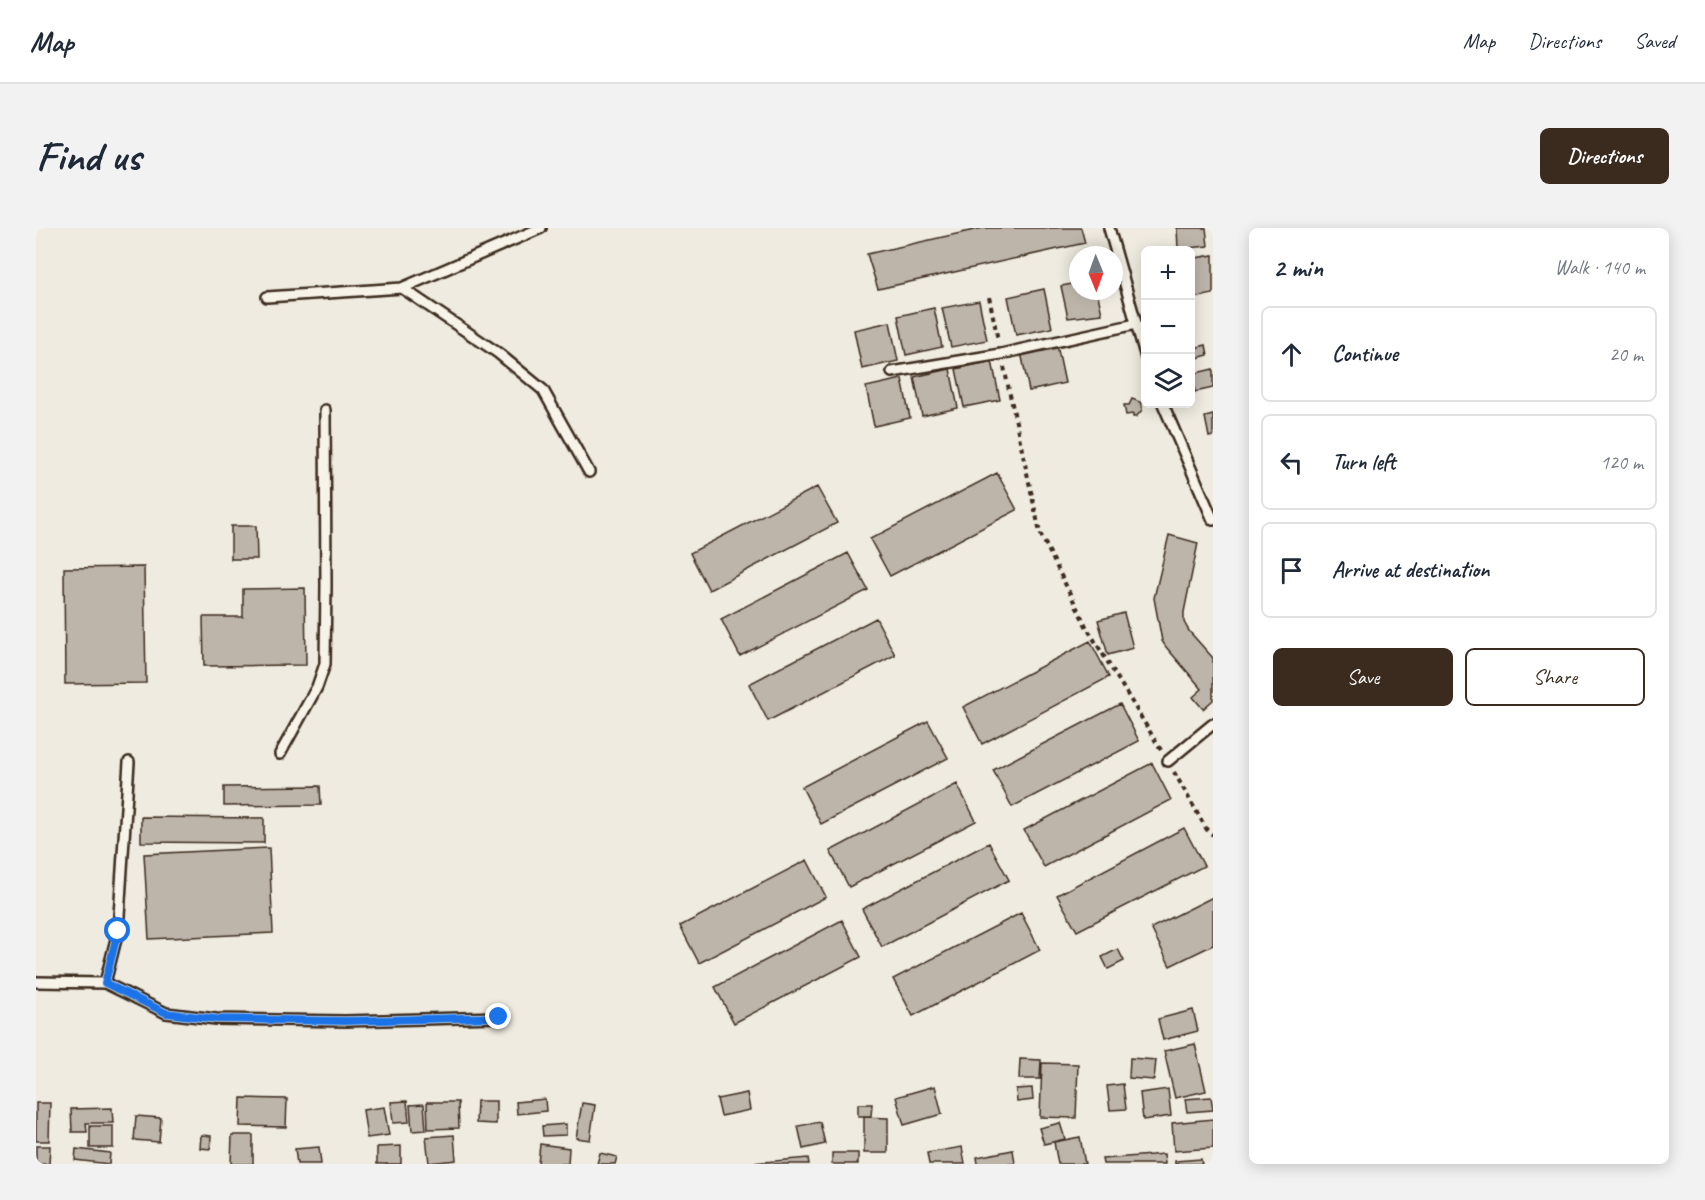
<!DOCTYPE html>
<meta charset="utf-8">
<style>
body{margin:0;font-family:Caveat,sans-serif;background:#f2f2f3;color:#1f2937}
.controls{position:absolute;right:18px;top:18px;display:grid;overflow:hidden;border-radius:9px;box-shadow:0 3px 15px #0003}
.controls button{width:54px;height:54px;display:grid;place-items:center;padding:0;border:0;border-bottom:2px solid #e0e1e3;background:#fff;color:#1f2937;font:30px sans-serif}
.compass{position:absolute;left:1033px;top:18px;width:54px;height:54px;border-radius:50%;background:#fff;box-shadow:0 3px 15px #0003;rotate:179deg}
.stop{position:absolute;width:18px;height:18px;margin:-14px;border:4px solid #1a73e8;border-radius:50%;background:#fff}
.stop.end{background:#1a73e8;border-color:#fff;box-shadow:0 2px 6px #0008}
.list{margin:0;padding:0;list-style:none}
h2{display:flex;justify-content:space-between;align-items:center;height:78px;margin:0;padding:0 24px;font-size:26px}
h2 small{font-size:20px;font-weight:400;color:#747a83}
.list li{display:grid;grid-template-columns:39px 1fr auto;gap:18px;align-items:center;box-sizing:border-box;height:96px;margin:0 12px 12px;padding:0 12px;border:2px solid #e0e1e3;border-radius:9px}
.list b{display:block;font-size:22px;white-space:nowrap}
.list em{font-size:20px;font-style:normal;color:#747a83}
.actions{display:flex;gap:12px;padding:18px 24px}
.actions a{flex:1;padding:14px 0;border:2px solid #3b2a1e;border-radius:9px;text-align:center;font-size:21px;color:#3b2a1e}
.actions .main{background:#3b2a1e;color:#fff}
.icon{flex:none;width:33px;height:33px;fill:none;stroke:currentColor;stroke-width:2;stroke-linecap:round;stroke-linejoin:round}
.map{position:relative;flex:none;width:1177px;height:936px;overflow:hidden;border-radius:9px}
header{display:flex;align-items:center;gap:36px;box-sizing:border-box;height:84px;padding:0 30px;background:#fff;border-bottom:2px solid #e0e1e3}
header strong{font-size:28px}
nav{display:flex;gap:33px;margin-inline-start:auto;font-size:21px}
.intro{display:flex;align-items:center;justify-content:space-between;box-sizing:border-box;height:144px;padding:0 36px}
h1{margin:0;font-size:42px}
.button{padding:15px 27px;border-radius:9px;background:#3b2a1e;color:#fff;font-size:21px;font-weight:700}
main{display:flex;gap:36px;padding:0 36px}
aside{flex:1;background:#fff;border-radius:9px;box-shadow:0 3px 15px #0003}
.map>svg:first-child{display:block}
.building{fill:#bdb5aa;stroke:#3b2a1e;stroke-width:1.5}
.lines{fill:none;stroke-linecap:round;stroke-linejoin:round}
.lane-casing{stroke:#3b2a1e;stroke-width:14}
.path{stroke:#3b2a1e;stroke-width:4;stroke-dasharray:4.5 4.5;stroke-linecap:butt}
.lane{stroke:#f7f3e8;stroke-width:9}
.route{stroke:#1a73e8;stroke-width:8}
</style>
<header>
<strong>Map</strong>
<nav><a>Map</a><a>Directions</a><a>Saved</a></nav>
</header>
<div class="intro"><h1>Find us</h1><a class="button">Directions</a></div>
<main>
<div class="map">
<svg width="1177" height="936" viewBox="0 0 1177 936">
<rect width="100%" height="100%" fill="#efebe0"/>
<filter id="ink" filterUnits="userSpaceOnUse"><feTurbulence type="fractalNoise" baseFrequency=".0167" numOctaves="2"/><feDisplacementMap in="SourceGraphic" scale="12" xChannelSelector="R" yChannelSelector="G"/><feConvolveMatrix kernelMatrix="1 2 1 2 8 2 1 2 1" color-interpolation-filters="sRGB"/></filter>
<g filter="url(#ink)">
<!-- building -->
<path class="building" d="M 947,0 L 1045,0 L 1049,15 L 842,61 L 831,26 Z
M 1141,0 L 1170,0 L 1172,18 L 1142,21 Z
M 1177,27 L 1177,66 L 1157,70 L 1154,57 L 1154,31 Z
M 1042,55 L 1042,63 L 1061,63 L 1066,86 L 1032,90 L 1025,58 Z
M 1008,61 L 1016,100 L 980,107 L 972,69 Z
M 943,73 L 951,112 L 915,119 L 906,80 Z
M 898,80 L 906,119 L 870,127 L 862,88 Z
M 854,94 L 862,133 L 826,141 L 818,102 Z
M 1021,117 L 1029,155 L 993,163 L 985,124 Z
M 1170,117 L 1172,127 L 1157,131 L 1154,121 Z
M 956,133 L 964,172 L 928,179 L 920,141 Z
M 914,141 L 922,180 L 886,188 L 878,149 Z
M 1177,141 L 1177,160 L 1159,164 L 1156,146 Z
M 866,151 L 874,190 L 838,198 L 830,159 Z
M 1096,171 L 1104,174 L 1106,178 L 1106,182 L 1100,189 L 1097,189 L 1097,186 L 1090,187 L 1088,177 L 1093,177 Z
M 1177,187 L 1177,208 L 1173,209 L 1169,189 Z
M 961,245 L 981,282 L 854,348 L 834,311 Z
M 781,259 L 801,295 L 673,362 L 654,325 Z
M 195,298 L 220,298 L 221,331 L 195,331 Z
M 1133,307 L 1162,315 L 1148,384 L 1148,394 L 1153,403 L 1177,430 L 1177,472 L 1167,481 L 1157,469 L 1166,461 L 1130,419 L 1126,413 L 1118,370 Z
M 812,325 L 832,362 L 704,428 L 685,391 Z
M 108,339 L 110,455 L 29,456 L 28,340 Z
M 269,360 L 270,437 L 168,438 L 167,389 L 207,389 L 207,361 Z
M 1088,385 L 1097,420 L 1072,427 L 1062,392 Z
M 840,390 L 859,427 L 732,493 L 713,456 Z
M 1054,413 L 1073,449 L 946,516 L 927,479 Z
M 1084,476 L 1103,513 L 976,579 L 957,542 Z
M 892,493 L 912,530 L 785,596 L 766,559 Z
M 1116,535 L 1135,572 L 1008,639 L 988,602 Z
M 921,556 L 940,593 L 813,659 L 794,623 Z
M 284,558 L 285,577 L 188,578 L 188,559 Z
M 105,589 L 228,590 L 228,615 L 105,614 Z
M 1148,600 L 1168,638 L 1041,703 L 1021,667 Z
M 953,615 L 973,652 L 846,719 L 826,681 Z
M 233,620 L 237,705 L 113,711 L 108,626 Z
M 771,632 L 790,669 L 663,735 L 644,698 Z
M 1177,669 L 1177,717 L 1134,738 L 1115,700 Z
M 985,685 L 1004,722 L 877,788 L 857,751 Z
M 806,692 L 825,729 L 698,795 L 679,759 Z
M 1082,721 L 1088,733 L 1072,741 L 1066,729 Z
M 1157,782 L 1162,803 L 1127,812 L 1122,791 Z
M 1159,816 L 1170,863 L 1139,870 L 1128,823 Z
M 1094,830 L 1120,832 L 1118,852 L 1093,850 Z
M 984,831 L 1005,832 L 1004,851 L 983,851 Z
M 1006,835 L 1042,836 L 1040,890 L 1004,889 Z
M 1087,856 L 1090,881 L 1074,882 L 1071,858 Z
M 899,858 L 906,886 L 868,897 L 860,869 Z
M 996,860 L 997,872 L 981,874 L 980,861 Z
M 1132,861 L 1135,888 L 1107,892 L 1104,865 Z
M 711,865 L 714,882 L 685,888 L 681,871 Z
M 1175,869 L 1177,882 L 1151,884 L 1149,871 Z
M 205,870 L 251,871 L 250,899 L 204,898 Z
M 509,871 L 510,883 L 481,886 L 480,874 Z
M 371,873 L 373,894 L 357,895 L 355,874 Z
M 441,873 L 460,873 L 460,896 L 440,895 Z
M 391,874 L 422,874 L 423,900 L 392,901 Z
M 0,875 L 14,875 L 13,913 L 0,913 Z
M 546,875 L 559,877 L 554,912 L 540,910 Z
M 388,876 L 390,902 L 376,903 L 374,877 Z
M 822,876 L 836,876 L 835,888 L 822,888 Z
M 348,879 L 353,907 L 331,910 L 327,882 Z
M 76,880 L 77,895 L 50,895 L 51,904 L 36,904 L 35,881 Z
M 100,888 L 125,890 L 123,914 L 98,912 Z
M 828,889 L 852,890 L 852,925 L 828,925 Z
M 1177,891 L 1177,920 L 1138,923 L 1136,895 Z
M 784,894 L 789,916 L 767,921 L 762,898 Z
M 1024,895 L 1029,911 L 1008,916 L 1003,900 Z
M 530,896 L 530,907 L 507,908 L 506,898 Z
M 54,898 L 77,898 L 77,920 L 54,920 Z
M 165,907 L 175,908 L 174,921 L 164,920 Z
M 196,907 L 217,907 L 217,936 L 195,936 Z
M 418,907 L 420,932 L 393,935 L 390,909 Z
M 1044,909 L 1049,936 L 1022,936 L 1018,914 Z
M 504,916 L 533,920 L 532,936 L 502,936 Z
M 0,918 L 14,918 L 13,936 L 0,936 Z
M 365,918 L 365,936 L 341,936 L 341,919 Z
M 283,919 L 285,936 L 261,936 L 259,921 Z
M 926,919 L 929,936 L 893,936 L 891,925 Z
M 40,921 L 74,925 L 73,936 L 39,932 Z
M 977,922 L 979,936 L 942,936 L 941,929 Z
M 564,925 L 581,929 L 579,936 L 561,936 Z
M 796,925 L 822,925 L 822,936 L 796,936 Z
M 1128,926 L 1129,936 L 1067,936 L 1066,931 Z
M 772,930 L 773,936 L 717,936 L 717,935 Z
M 1165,931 L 1166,936 L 1139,936 L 1139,933 Z"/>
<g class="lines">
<!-- lane casing -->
<g class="lane-casing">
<path id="lane" d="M 1073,0 L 1110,130
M 366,60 L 462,125 L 507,162 L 553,244
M 231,69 L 366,60 L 505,0
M 856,144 L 965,126 L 1100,96
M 1127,176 L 1177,292
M 244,526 L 281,459 L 289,436 L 290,357 L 289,182
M 1132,533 L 1177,496
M 93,534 L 82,703 L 69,755 L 130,785 L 180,791 L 309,793 L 463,789
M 0,754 L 69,755"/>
</g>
<!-- path -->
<path class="path" d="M 953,69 L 962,112
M 968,139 L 1004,305 L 1051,400 L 1125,522
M 1138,544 L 1171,602 L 1177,607"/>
<!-- lane -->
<use href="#lane" class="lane"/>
</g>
</g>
<g class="lines" filter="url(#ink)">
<!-- route -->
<path class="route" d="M 82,703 L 69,755 L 130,785 L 180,791 L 309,793 L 463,789"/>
</g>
</svg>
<div class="controls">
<button>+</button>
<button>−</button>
<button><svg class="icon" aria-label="layers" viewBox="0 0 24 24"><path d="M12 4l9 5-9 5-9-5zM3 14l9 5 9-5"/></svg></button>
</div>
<svg class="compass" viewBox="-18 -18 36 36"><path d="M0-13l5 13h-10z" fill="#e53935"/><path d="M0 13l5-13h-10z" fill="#747a83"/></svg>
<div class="stop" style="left:82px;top:703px"></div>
<div class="stop end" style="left:463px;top:789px"></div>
</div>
<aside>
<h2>2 min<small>Walk · 140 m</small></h2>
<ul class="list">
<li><svg class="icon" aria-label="ahead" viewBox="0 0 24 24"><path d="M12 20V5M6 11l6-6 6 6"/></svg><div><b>Continue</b></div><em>20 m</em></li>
<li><svg class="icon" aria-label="left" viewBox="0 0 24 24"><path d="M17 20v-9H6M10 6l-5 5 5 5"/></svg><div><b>Turn left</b></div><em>120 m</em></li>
<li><svg class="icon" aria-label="arrive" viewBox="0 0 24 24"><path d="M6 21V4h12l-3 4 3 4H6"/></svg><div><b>Arrive at destination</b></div></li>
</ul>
<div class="actions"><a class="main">Save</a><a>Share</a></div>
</aside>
</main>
